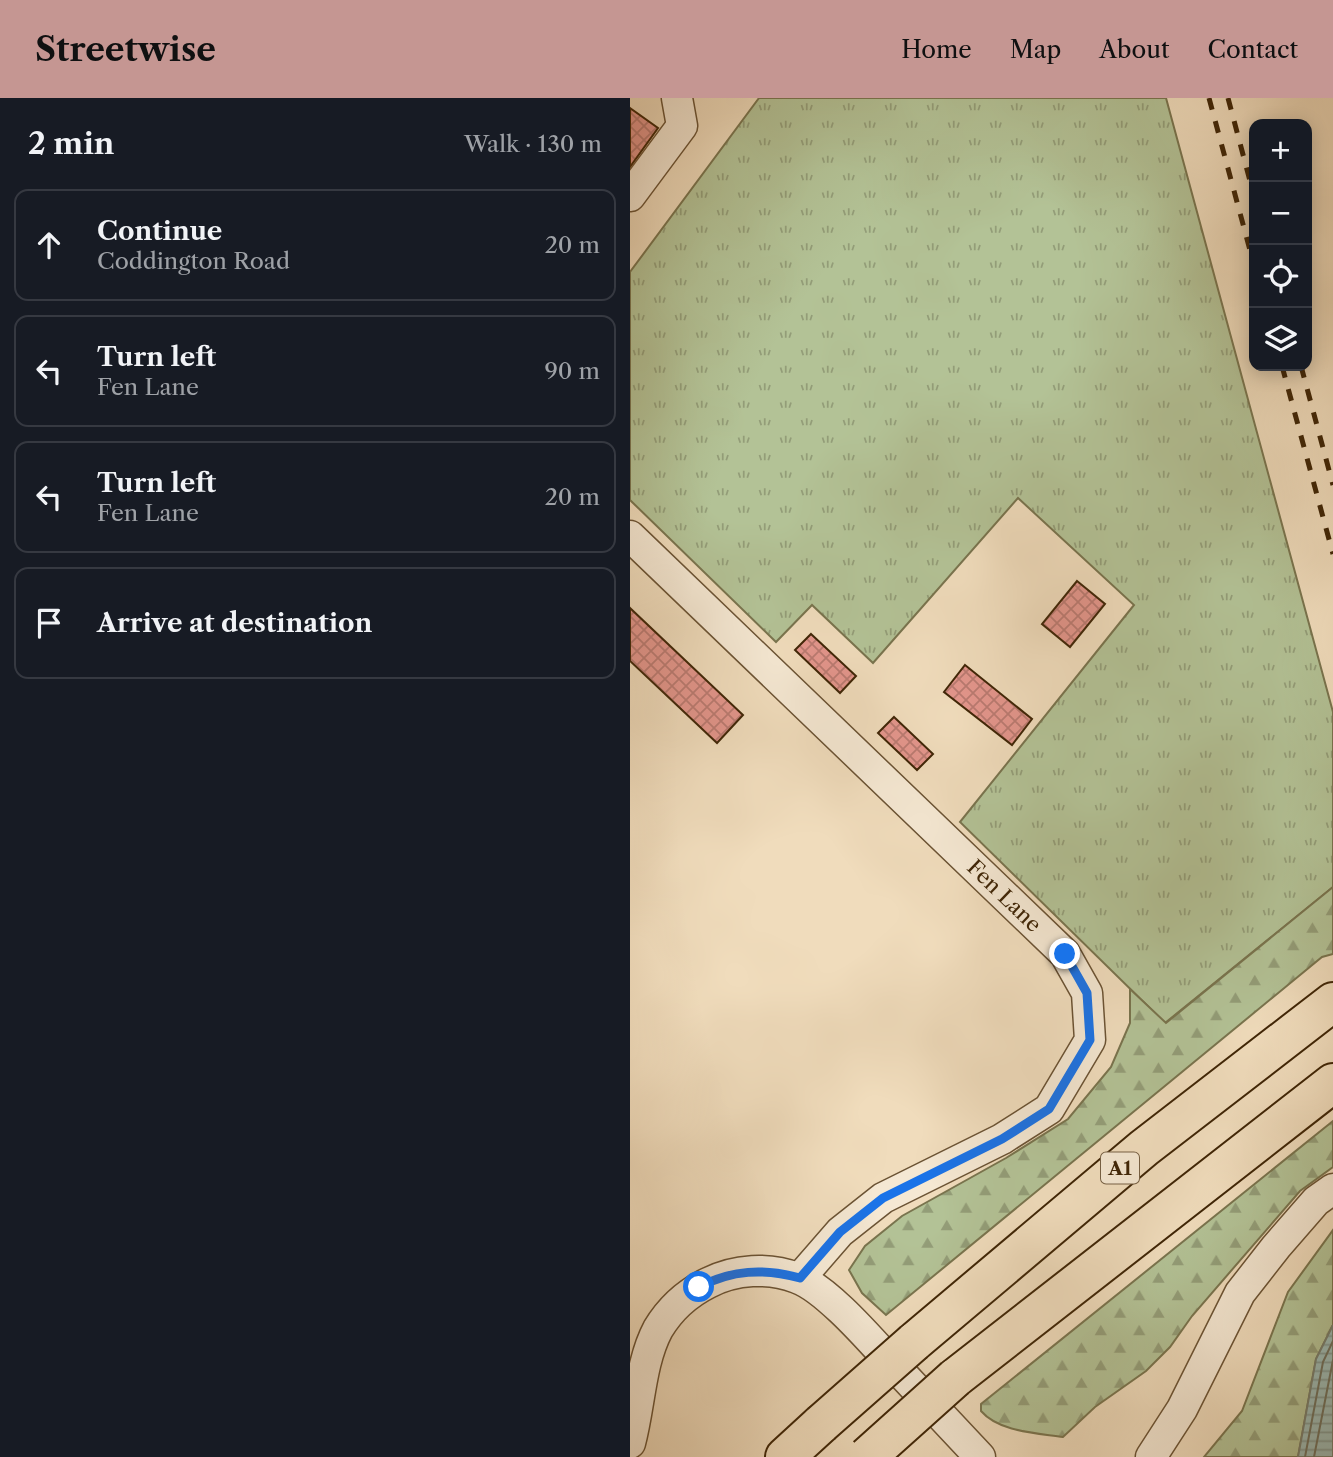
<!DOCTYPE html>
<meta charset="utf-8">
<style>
body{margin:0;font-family:"Libre Caslon Text",serif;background:#242831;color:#f1f3f6}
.controls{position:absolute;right:21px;top:21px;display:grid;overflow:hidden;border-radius:14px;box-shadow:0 4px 18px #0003}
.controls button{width:63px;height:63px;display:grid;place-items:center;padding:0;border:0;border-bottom:2px solid #363941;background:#171b24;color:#f1f3f6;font:35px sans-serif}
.stop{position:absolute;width:21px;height:21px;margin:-16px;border:5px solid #1a73e8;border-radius:50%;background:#fff}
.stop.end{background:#1a73e8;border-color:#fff;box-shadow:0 2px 7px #0008}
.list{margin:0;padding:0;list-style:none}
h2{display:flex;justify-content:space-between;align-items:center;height:91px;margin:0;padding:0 28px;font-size:30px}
h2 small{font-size:23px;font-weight:400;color:#9ea1a6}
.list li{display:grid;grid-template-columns:46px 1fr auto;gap:21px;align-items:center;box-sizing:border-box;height:112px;margin:0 14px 14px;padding:0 14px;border:2px solid #363941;border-radius:14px}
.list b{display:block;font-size:26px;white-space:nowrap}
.list p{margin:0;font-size:23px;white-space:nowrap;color:#9ea1a6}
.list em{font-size:23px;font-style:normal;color:#9ea1a6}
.icon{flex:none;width:38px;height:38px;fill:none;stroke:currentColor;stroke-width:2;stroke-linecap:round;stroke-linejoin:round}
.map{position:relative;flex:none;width:703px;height:1359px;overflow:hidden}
header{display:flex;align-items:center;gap:42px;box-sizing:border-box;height:98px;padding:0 35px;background:#c59692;color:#111}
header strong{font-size:33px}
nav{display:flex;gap:38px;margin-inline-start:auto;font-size:24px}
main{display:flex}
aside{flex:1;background:#171b24}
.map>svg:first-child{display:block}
.grass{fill:url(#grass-tufts);stroke:#79744e;stroke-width:2}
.forest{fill:url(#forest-firs);stroke:#79744e;stroke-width:2}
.water{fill:url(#water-rules);stroke:#767e6f;stroke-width:2}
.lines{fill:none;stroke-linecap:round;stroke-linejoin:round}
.shore{stroke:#6d705e;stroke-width:2}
.building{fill:url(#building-cross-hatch);stroke:#3f2506;stroke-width:2}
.minor-casing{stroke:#6b5334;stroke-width:33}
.highway-casing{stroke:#3f2506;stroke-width:42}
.minor{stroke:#f5e8d3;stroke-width:30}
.highway{stroke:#f0dcbc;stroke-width:38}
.rail{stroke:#3f2506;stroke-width:5;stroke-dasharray:12 12;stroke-linecap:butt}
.highway-bridge-casing{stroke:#3f2506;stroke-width:42;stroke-linecap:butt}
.highway-bridge{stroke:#f0dcbc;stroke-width:38}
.route{stroke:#1a73e8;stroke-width:9}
.labels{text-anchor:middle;stroke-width:5;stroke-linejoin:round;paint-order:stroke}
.shield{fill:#f5e8d3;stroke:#766044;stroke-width:2}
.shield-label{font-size:19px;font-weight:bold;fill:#3f2506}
.street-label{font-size:21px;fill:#3f2506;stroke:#f5e8d3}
</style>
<header>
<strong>Streetwise</strong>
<nav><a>Home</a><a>Map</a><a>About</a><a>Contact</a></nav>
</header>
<main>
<aside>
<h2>2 min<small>Walk · 130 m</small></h2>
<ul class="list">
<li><svg class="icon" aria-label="ahead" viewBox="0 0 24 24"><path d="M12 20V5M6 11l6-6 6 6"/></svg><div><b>Continue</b><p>Coddington Road</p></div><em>20 m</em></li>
<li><svg class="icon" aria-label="left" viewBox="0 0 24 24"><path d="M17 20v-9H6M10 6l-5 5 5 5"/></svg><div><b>Turn left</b><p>Fen Lane</p></div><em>90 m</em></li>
<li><svg class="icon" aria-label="left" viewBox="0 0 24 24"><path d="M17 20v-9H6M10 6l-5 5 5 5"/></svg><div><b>Turn left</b><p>Fen Lane</p></div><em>20 m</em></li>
<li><svg class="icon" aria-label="arrive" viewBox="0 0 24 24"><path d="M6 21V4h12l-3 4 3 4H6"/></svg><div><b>Arrive at destination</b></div></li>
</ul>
</aside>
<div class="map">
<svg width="703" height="1359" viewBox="0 0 703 1359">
<defs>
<pattern id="grass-tufts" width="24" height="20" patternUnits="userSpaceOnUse" patternTransform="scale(1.75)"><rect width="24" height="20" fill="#b3c296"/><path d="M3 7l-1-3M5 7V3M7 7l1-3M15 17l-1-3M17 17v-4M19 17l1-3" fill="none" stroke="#939d78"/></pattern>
<pattern id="forest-firs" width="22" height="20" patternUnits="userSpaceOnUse" patternTransform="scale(1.75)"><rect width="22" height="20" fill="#b3c296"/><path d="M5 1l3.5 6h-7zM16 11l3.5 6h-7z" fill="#939d78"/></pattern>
<pattern id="water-rules" width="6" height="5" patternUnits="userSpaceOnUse" patternTransform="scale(1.75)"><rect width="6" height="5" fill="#9bbab5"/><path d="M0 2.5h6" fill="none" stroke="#809791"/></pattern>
<pattern id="building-cross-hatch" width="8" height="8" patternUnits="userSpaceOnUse" patternTransform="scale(1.75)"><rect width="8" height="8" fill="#e4968d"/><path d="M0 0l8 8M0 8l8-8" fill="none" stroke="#ba7a71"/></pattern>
</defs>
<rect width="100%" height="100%" fill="#f0dcbc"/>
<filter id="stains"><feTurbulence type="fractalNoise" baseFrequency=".00286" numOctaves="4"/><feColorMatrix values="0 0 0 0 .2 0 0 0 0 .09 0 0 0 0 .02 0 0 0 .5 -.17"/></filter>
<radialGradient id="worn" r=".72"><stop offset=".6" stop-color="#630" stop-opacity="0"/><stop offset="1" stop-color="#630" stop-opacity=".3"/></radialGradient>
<!-- grass -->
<path class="grass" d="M 129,0 L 536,0 L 703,614 L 703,789 L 535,925 L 330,724 L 504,507 L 388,400 L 243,565 L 182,507 L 146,544 L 0,402 L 0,174 Z"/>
<!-- forest -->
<path class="forest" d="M 703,789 L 703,856 L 692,859 L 256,1217 L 232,1195 L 219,1172 L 235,1148 L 272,1118 L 376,1060 L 438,1021 L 481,969 L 500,925 L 500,891 L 536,925 Z
M 703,1023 L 703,1069 L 670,1093 L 562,1218 L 540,1249 L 516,1273 L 465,1309 L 433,1339 C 407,1335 369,1334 351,1313 L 351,1306 Z
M 703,1132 L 703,1227 L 686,1261 L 668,1359 L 574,1359 L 612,1313 L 658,1194 Z"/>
<!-- water -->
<path class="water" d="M 703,1227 L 703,1359 L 668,1359 L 686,1261 Z"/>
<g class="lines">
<!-- shore -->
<path class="shore" d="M 675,1359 L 693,1264 L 703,1243
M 684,1359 L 703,1262"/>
</g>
<!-- building -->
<path class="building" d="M 0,10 L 28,30 L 0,69 Z
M 447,483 L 475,506 L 440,549 L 412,526 Z
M 0,510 L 113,617 L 87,645 L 0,563 Z
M 181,536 L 226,578 L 210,595 L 165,552 Z
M 335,567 L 402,621 L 382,647 L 314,594 Z
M 264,619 L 303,656 L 287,672 L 248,635 Z"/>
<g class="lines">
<!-- minor casing -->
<g class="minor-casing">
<path id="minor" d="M 0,98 L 52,28 L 47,0
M 0,438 L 435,856 L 457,895 L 460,942 L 419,1011 L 372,1041 L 253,1100 L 210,1134 L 170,1180
M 0,1345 C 10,1308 10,1265 28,1231 C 40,1211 58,1195 78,1185 C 105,1171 139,1169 167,1180 C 195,1190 237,1238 258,1261 C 289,1294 319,1326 350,1359
M 521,1359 L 552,1311 L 610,1195 L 646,1149 L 686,1103 L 703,1091"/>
</g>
<!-- highway casing -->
<g class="highway-casing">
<path id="highway" d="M 284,1244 L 514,1050 L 703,904
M 325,1280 L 703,985
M 155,1359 L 191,1326"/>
</g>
<!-- minor -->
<use href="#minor" class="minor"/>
<!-- highway -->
<use href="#highway" class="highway"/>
<!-- rail -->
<path class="rail" d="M 579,0 L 624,167
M 598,0 L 624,98
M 652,268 L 703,456
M 671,268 L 703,387"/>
<!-- highway-bridge casing -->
<g class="highway-bridge-casing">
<path id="highway-bridge" d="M 191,1326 L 284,1244
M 237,1359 L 325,1280"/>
</g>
<!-- highway-bridge -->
<use href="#highway-bridge" class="highway-bridge"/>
</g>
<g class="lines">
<!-- route -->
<path class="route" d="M 69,1189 C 102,1172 133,1170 170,1180 L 210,1134 L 253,1100 L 372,1041 L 419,1011 L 460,942 L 457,895 L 435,856"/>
</g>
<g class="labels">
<!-- shield labels -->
<rect class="shield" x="471" y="1054.5" width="38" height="31" rx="5"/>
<g class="shield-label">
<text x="490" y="1077">A1</text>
</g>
<!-- street labels -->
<g class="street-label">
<text transform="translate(374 798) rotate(44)" y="7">Fen Lane</text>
</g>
</g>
<rect width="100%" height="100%" filter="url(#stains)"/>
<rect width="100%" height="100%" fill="url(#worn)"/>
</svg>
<div class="controls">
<button>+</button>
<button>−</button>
<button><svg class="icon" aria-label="locate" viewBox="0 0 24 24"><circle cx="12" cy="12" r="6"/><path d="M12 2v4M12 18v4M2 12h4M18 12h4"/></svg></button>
<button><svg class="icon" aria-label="layers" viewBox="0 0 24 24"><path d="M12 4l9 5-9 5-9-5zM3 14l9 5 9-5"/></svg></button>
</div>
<div class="stop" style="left:69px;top:1189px"></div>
<div class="stop end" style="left:435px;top:856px"></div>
</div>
</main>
